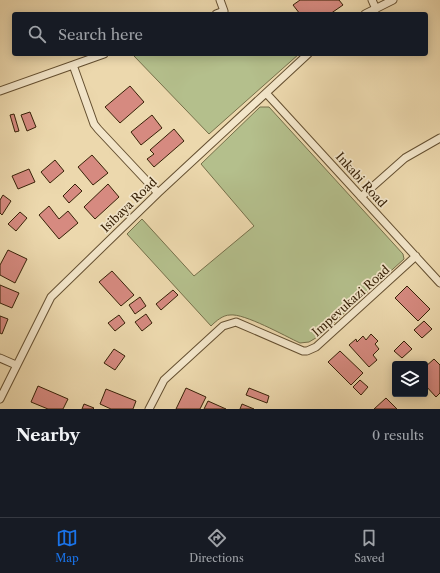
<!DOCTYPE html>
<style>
body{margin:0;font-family:"Libre Caslon Text",serif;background:#242831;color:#f1f3f6}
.controls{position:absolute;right:12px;bottom:12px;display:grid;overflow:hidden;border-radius:4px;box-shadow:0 2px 10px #0003}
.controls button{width:36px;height:36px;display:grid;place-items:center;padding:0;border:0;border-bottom:1px solid #363941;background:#171b24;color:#f1f3f6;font:20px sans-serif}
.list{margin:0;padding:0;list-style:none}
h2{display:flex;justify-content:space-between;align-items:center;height:52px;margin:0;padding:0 16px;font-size:17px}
h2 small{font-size:13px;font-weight:400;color:#9ea1a6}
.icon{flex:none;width:22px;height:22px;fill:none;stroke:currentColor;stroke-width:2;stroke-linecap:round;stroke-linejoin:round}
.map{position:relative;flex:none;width:440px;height:409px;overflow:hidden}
.search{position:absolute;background:#171b24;box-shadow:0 2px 10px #0003;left:12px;right:12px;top:12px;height:44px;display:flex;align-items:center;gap:10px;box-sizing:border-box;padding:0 14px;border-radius:4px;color:#9ea1a6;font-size:15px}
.sheet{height:108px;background:#171b24}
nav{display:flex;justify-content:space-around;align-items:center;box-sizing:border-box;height:56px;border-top:1px solid #363941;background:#171b24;font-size:11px;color:#9ea1a6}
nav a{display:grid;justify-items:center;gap:2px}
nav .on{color:#1a73e8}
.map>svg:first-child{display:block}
.green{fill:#b4bf8c;stroke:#76704a}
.building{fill:#d68a80;stroke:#372107}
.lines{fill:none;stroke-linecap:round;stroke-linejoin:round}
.street-casing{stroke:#644f30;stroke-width:9}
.street{stroke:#f3e6ca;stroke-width:7}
.labels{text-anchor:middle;stroke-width:3.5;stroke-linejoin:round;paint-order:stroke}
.street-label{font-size:12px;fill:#372107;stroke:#f3e6ca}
</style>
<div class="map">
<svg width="440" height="409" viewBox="0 0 440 409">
<rect width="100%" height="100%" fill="#ecd8ad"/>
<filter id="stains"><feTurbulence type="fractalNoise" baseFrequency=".005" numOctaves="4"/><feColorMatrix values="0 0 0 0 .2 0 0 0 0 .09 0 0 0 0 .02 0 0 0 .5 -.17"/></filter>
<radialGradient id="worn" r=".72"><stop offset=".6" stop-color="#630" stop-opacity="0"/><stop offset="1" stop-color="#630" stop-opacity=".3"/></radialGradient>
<!-- green -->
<path class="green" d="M 141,54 L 299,54 L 209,134 L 134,56 Z
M 260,107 L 269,107 L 403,254 L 404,259 L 319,336 L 309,342 L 300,343 C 285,336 244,313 230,315 C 223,315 216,321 211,326 L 127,234 L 142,219 L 194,276 L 254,226 L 201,164 Z"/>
<!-- building -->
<path class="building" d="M 300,0 L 339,0 L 343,5 L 330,14 L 300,14 L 293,5 Z
M 130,86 L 144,102 L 120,123 L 105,107 Z
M 30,112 L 36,127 L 27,131 L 21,115 Z
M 14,114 L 19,131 L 15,132 L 10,115 Z
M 152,115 L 162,128 L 141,145 L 131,132 Z
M 174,129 L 184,141 L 154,167 L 147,159 L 154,154 L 150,150 Z
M 92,155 L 108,173 L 93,185 L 78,167 Z
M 55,160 L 64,171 L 50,183 L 41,172 Z
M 29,169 L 35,182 L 18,189 L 12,176 Z
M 75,184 L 82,191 L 69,203 L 63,196 Z
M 108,184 L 119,197 L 95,219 L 84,207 Z
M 3,195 L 11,201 L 2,215 L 0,213 L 0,200 Z
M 49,206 L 59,219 L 68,211 L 78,223 L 59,239 L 39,215 Z
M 20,212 L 27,218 L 16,231 L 8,224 Z
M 8,250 L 27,259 L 15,283 L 0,275 L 0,265 Z
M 112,271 L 134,295 L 121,306 L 99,282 Z
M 0,285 L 19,293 L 12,308 L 0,303 Z
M 407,286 L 430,309 L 418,321 L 395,298 Z
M 173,290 L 178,295 L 161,310 L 156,304 Z
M 140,297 L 146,306 L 135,314 L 129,305 Z
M 146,314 L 152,323 L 142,331 L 135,322 Z
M 119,315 L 125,323 L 115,331 L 108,323 Z
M 0,316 L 8,319 L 2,334 L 0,333 Z
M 424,321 L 432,329 L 422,338 L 414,330 Z
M 371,334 L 378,341 L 375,344 L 379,349 L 373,355 L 377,360 L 369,367 L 349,345 L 356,339 L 357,342 L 363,336 L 366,340 Z
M 404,341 L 412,349 L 402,358 L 394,351 Z
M 114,349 L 125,356 L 115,370 L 104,363 Z
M 340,351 L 363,373 L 351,385 L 328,362 Z
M 434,359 L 440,365 L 440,393 L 436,397 L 425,385 L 425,367 Z
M 360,380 L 368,387 L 361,395 L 353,387 Z
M 38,386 L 68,399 L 63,409 L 48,409 L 31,402 Z
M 186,388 L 206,397 L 200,409 L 176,409 Z
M 249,388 L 269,396 L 267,403 L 246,395 Z
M 106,389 L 136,401 L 133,409 L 111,409 L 100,404 Z
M 386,398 L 397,409 L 374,409 Z
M 208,401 L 226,409 L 204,409 Z
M 84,404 L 94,408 L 93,409 L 82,409 Z
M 242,404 L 254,409 L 240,409 Z"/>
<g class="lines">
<!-- street casing -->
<g class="street-casing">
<path id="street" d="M 372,0 L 376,9
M 216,14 L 224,11 L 220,0
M 365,14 L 393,0
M 73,65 L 94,124 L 98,129 L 158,193
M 0,91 L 104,54
M 266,93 L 440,283
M 361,197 L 405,158 L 440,138
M 0,358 L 16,365
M 0,399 L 51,297 L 158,193 L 308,54
M 149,409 L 164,380 L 223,326 L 236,322 L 303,351 L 307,351 L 316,347 L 416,256"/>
</g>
<!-- street -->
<use href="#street" class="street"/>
</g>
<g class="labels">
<!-- street labels -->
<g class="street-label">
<text transform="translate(361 180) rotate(48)" y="4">Inkabi Road</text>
<text transform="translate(129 205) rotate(-44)" y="4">Isibaya Road</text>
<text transform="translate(351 301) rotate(-42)" y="4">Impevukazi Road</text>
</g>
</g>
<rect width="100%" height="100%" filter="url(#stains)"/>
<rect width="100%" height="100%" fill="url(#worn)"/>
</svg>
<div class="controls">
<button><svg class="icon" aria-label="layers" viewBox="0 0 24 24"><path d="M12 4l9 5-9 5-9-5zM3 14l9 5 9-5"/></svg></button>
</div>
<div class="search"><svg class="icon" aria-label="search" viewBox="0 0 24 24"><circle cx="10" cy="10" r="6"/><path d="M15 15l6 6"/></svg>Search here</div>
</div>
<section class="sheet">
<h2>Nearby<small>0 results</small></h2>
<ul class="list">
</ul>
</section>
<nav>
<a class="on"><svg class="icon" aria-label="map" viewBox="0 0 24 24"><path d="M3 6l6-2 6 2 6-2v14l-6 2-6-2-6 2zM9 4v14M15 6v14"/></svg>Map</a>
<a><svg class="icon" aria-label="directions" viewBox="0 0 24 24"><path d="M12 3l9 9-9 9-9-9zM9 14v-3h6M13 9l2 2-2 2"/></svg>Directions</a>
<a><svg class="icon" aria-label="saved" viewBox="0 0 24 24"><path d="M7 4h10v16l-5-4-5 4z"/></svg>Saved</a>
</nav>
